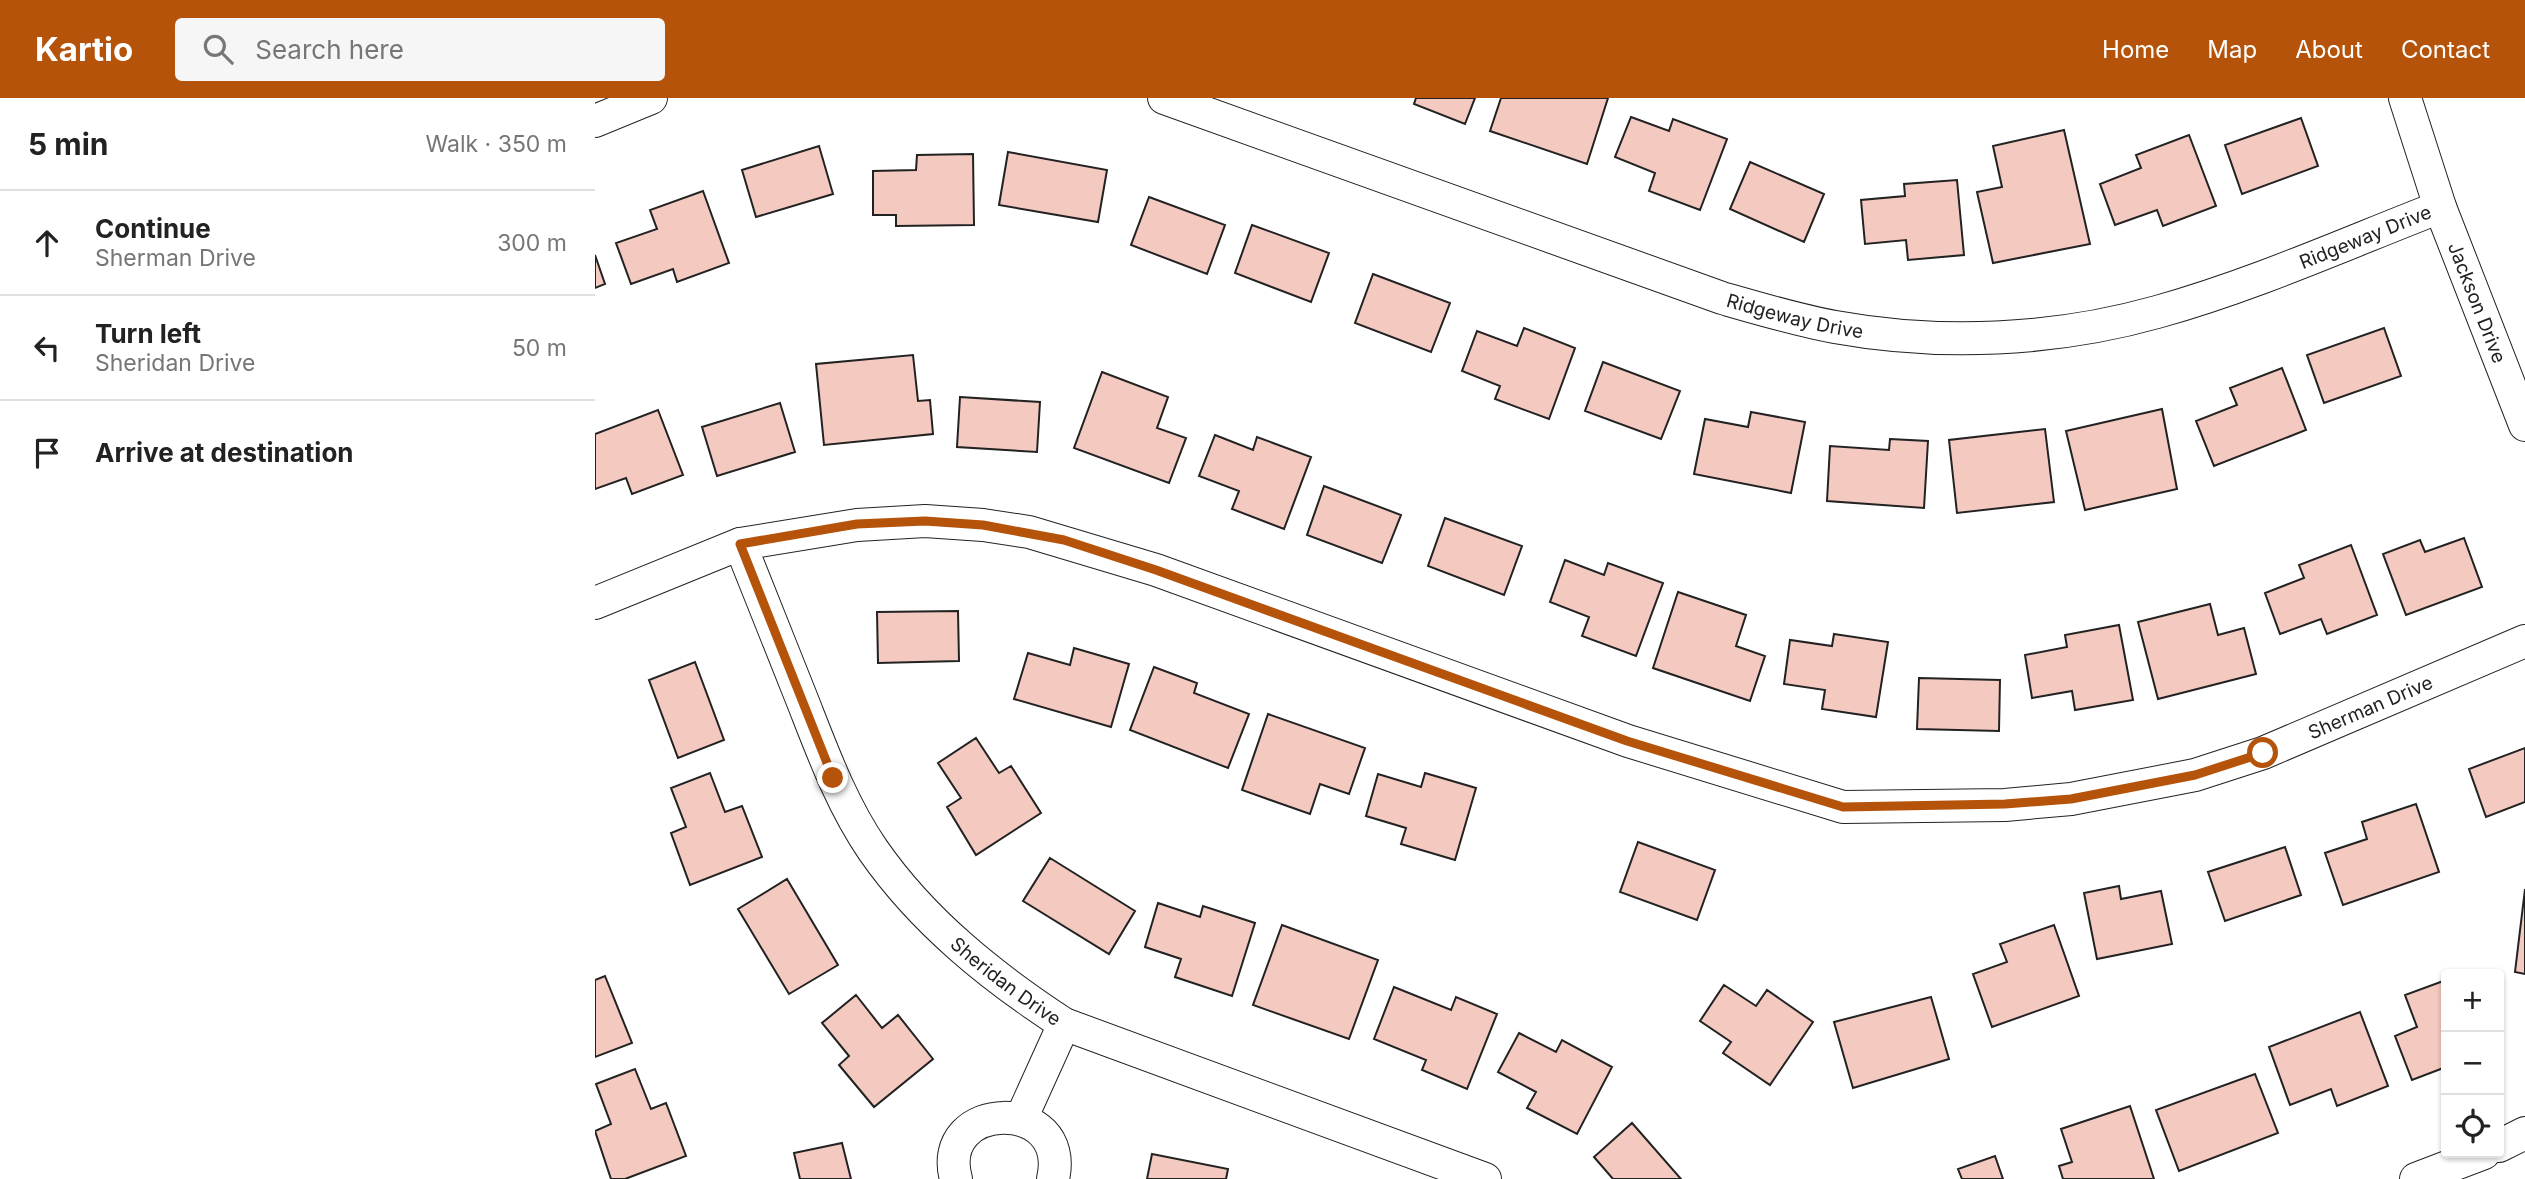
<!DOCTYPE html>
<meta charset="utf-8">
<style>
body{margin:0;font-family:Inter,sans-serif;background:#f6f6f6;color:#222}
.controls{position:absolute;right:21px;bottom:21px;display:grid;overflow:hidden;border-radius:7px;box-shadow:0 2px 5px #0004}
.controls button{width:63px;height:63px;display:grid;place-items:center;padding:0;border:0;border-bottom:2px solid #e0e0e0;background:#fff;color:#222;font:35px sans-serif}
.stop{position:absolute;width:21px;height:21px;margin:-16px;border:5px solid #b45309;border-radius:50%;background:#fff}
.stop.end{background:#b45309;border-color:#fff;box-shadow:0 2px 7px #0008}
.list{margin:0;padding:0;list-style:none}
h2{display:flex;justify-content:space-between;align-items:center;height:91px;margin:0;padding:0 28px;font-size:30px}
h2 small{font-size:23px;font-weight:400;color:#767676}
.list li{display:grid;grid-template-columns:46px 1fr auto;gap:21px;align-items:center;box-sizing:border-box;height:105px;padding:0 28px;border-top:2px solid #e0e0e0}
.list b{display:block;font-size:26px;white-space:nowrap}
.list p{margin:0;font-size:23px;white-space:nowrap;color:#767676}
.list em{font-size:23px;font-style:normal;color:#767676}
.icon{flex:none;width:38px;height:38px;fill:none;stroke:currentColor;stroke-width:2;stroke-linecap:round;stroke-linejoin:round}
.map{position:relative;flex:none;width:1930px;height:1081px;overflow:hidden}
header{display:flex;align-items:center;gap:42px;box-sizing:border-box;height:98px;padding:0 35px;background:#b45309;color:#fff}
header strong{font-size:33px}
nav{display:flex;gap:38px;margin-inline-start:auto;font-size:24px}
.search{width:490px;height:63px;background:#f6f6f6;display:flex;align-items:center;gap:18px;box-sizing:border-box;padding:0 24px;border-radius:7px;color:#767676;font-size:26px}
main{display:flex}
aside{flex:1;background:#fff}
.map>svg:first-child{display:block}
.building{fill:#f3c9c0;stroke:#222;stroke-width:2}
.lines{fill:none;stroke-linecap:round;stroke-linejoin:round}
.street-casing{stroke:#222;stroke-width:34}
.street{stroke:#fff;stroke-width:32}
.route{stroke:#b45309;stroke-width:9}
.labels{text-anchor:middle;stroke-width:5;stroke-linejoin:round;paint-order:stroke}
.street-label{font-size:19px;fill:#222;stroke:#fff}
</style>
<header>
<strong>Kartio</strong>
<div class="search"><svg class="icon" aria-label="search" viewBox="0 0 24 24"><circle cx="10" cy="10" r="6"/><path d="M15 15l6 6"/></svg>Search here</div>
<nav><a>Home</a><a>Map</a><a>About</a><a>Contact</a></nav>
</header>
<main>
<aside>
<h2>5 min<small>Walk · 350 m</small></h2>
<ul class="list">
<li><svg class="icon" aria-label="ahead" viewBox="0 0 24 24"><path d="M12 20V5M6 11l6-6 6 6"/></svg><div><b>Continue</b><p>Sherman Drive</p></div><em>300 m</em></li>
<li><svg class="icon" aria-label="left" viewBox="0 0 24 24"><path d="M17 20v-9H6M10 6l-5 5 5 5"/></svg><div><b>Turn left</b><p>Sheridan Drive</p></div><em>50 m</em></li>
<li><svg class="icon" aria-label="arrive" viewBox="0 0 24 24"><path d="M6 21V4h12l-3 4 3 4H6"/></svg><div><b>Arrive at destination</b></div></li>
</ul>
</aside>
<div class="map">
<svg width="1930" height="1081" viewBox="0 0 1930 1081">
<rect width="100%" height="100%" fill="#fff"/>
<!-- building -->
<path class="building" d="M 821,0 L 880,0 L 870,26 L 819,6 Z
M 906,0 L 1013,0 L 992,66 L 895,33 Z
M 1036,19 L 1074,33 L 1078,21 L 1132,41 L 1105,112 L 1054,93 L 1060,75 L 1020,59 Z
M 1706,20 L 1723,68 L 1647,96 L 1630,47 Z
M 1469,32 L 1495,146 L 1398,165 L 1382,94 L 1407,89 L 1398,48 Z
M 1594,37 L 1621,108 L 1568,128 L 1562,112 L 1520,127 L 1505,86 L 1546,70 L 1541,57 Z
M 224,48 L 238,96 L 161,119 L 147,72 Z
M 413,54 L 512,72 L 503,124 L 404,107 Z
M 378,56 L 379,127 L 301,128 L 301,117 L 278,117 L 278,73 L 321,72 L 322,57 Z
M 1155,64 L 1229,96 L 1209,144 L 1135,111 Z
M 1362,82 L 1369,157 L 1313,162 L 1311,142 L 1270,146 L 1266,102 L 1310,98 L 1309,86 Z
M 108,93 L 134,165 L 82,184 L 78,171 L 36,186 L 21,145 L 62,131 L 55,112 Z
M 554,99 L 630,127 L 612,176 L 536,147 Z
M 657,127 L 734,155 L 716,204 L 640,175 Z
M 0,157 L 10,186 L 0,190 Z
M 778,176 L 855,205 L 836,254 L 760,225 Z
M 929,230 L 980,250 L 954,321 L 900,301 L 905,288 L 867,273 L 882,233 L 922,248 Z
M 1789,230 L 1806,278 L 1729,305 L 1712,257 Z
M 318,257 L 323,303 L 335,302 L 338,336 L 229,347 L 221,266 Z
M 1008,264 L 1085,293 L 1066,341 L 990,313 Z
M 1687,270 L 1711,332 L 1619,368 L 1601,323 L 1642,307 L 1635,290 Z
M 507,274 L 573,299 L 562,330 L 591,340 L 574,385 L 479,350 Z
M 365,299 L 445,304 L 442,354 L 362,349 Z
M 185,305 L 200,354 L 122,378 L 107,329 Z
M 1567,311 L 1582,391 L 1490,412 L 1471,333 Z
M 63,312 L 88,377 L 37,396 L 31,380 L 0,391 L 0,336 Z
M 1156,314 L 1210,324 L 1196,395 L 1099,376 L 1110,321 L 1153,329 Z
M 1450,331 L 1459,404 L 1362,415 L 1354,342 Z
M 620,337 L 658,352 L 662,339 L 716,359 L 689,431 L 637,411 L 644,393 L 604,378 Z
M 1295,341 L 1333,343 L 1329,410 L 1232,403 L 1235,348 L 1294,352 Z
M 729,388 L 806,417 L 787,465 L 712,437 Z
M 850,420 L 927,448 L 909,497 L 833,468 Z
M 1869,440 L 1887,489 L 1811,517 L 1788,456 L 1825,442 L 1830,454 Z
M 1756,447 L 1782,517 L 1732,536 L 1726,521 L 1685,536 L 1670,495 L 1709,480 L 1704,467 Z
M 970,462 L 1009,477 L 1013,465 L 1068,485 L 1041,558 L 987,538 L 994,519 L 955,504 Z
M 1083,494 L 1151,517 L 1141,548 L 1170,558 L 1155,603 L 1058,570 Z
M 1615,506 L 1623,537 L 1649,530 L 1661,576 L 1563,601 L 1543,524 Z
M 363,513 L 364,563 L 283,565 L 282,514 Z
M 1524,527 L 1538,602 L 1480,612 L 1477,593 L 1437,600 L 1430,557 L 1472,549 L 1470,537 Z
M 1239,536 L 1293,544 L 1281,619 L 1227,611 L 1230,592 L 1189,586 L 1195,542 L 1237,548 Z
M 479,550 L 534,566 L 516,629 L 419,601 L 433,555 L 475,567 Z
M 100,564 L 129,642 L 83,660 L 54,582 Z
M 559,569 L 602,585 L 599,595 L 654,616 L 633,670 L 535,632 Z
M 1324,580 L 1405,582 L 1404,633 L 1322,631 Z
M 673,616 L 770,650 L 754,696 L 725,686 L 715,716 L 647,692 Z
M 381,640 L 404,675 L 416,668 L 446,715 L 381,757 L 352,709 L 366,700 L 343,665 Z
M 1930,650 L 1930,704 L 1891,719 L 1874,671 Z
M 115,675 L 130,714 L 147,708 L 167,759 L 95,787 L 76,735 L 91,729 L 76,690 Z
M 830,675 L 881,690 L 860,762 L 806,746 L 811,730 L 771,718 L 783,676 L 826,689 Z
M 1821,706 L 1844,774 L 1748,807 L 1730,755 L 1772,741 L 1767,724 Z
M 1043,744 L 1120,772 L 1102,822 L 1025,794 Z
M 1690,749 L 1706,797 L 1630,823 L 1613,774 Z
M 455,760 L 540,813 L 514,856 L 428,803 Z
M 192,781 L 243,867 L 194,896 L 143,811 Z
M 1524,788 L 1526,801 L 1566,793 L 1577,846 L 1502,861 L 1489,795 Z
M 1930,791 L 1930,876 L 1920,874 Z
M 563,805 L 605,819 L 608,808 L 660,825 L 637,898 L 580,879 L 586,861 L 550,849 Z
M 687,827 L 783,862 L 754,941 L 658,907 Z
M 1459,827 L 1484,898 L 1397,929 L 1378,876 L 1412,864 L 1405,846 Z
M 10,878 L 37,945 L 0,959 L 0,882 Z
M 1851,882 L 1851,969 L 1817,982 L 1800,938 L 1822,929 L 1810,897 Z
M 1129,887 L 1161,908 L 1172,892 L 1218,924 L 1175,987 L 1128,955 L 1136,944 L 1105,923 Z
M 799,889 L 856,912 L 861,899 L 902,916 L 872,991 L 827,972 L 831,962 L 779,941 Z
M 261,897 L 287,930 L 303,917 L 338,961 L 279,1009 L 244,967 L 254,958 L 227,925 Z
M 1336,899 L 1354,961 L 1258,990 L 1239,924 Z
M 1765,914 L 1793,988 L 1742,1008 L 1736,991 L 1695,1007 L 1674,949 Z
M 924,935 L 961,954 L 967,942 L 1017,969 L 982,1036 L 932,1010 L 941,994 L 903,974 Z
M 40,971 L 56,1011 L 71,1005 L 91,1058 L 30,1081 L 16,1081 L 0,1033 L 16,1026 L 1,986 Z
M 1660,976 L 1683,1035 L 1584,1073 L 1561,1012 Z
M 1535,1008 L 1559,1081 L 1468,1081 L 1464,1068 L 1477,1064 L 1466,1031 Z
M 1037,1025 L 1086,1081 L 1018,1081 L 999,1059 Z
M 247,1045 L 256,1081 L 205,1081 L 199,1055 Z
M 557,1056 L 633,1071 L 631,1081 L 552,1081 Z
M 1400,1058 L 1408,1081 L 1367,1081 L 1363,1071 Z"/>
<g class="lines">
<!-- street casing -->
<g class="street-casing">
<g id="street">
<path id="s1" d="M 569,0 L 1127,200 C 1165,211 1202,222 1240,229 C 1345,248 1459,243 1562,214 C 1659,187 1752,145 1845,109"/>
<path id="s2" d="M 1810,0 L 1845,109 L 1930,327"/>
<path d="M 0,23 L 56,0"/>
<path id="s3" d="M 145,446 C 166,499 187,551 208,604 C 228,655 247,707 278,752 C 328,824 397,879 469,926 L 890,1081"/>
<path id="s4" d="M 0,505 L 145,446 L 262,427 L 330,423 L 388,427 L 434,434 L 561,472 L 1033,643 L 1248,709 L 1410,707 L 1476,701 L 1600,677 L 1668,655 L 1930,543"/>
<path d="M 426,1021 L 469,926"/>
<path d="M 1904,1048 L 1930,1035"/>
<path d="M 361,1081 C 339,1001 477,998 458,1081"/>
<path d="M 1821,1081 L 1889,1055"/>
</g>
</g>
<!-- street -->
<use href="#street" class="street"/>
</g>
<g class="lines">
<!-- route -->
<path class="route" d="M 238,680 L 145,446 L 262,426 L 330,423 L 388,427 L 469,442 L 561,472 L 1032,643 L 1248,709 L 1410,706 L 1476,701 L 1600,677 L 1668,655"/>
</g>
<g class="labels">
<!-- street labels -->
<g class="street-label">
<text dy="7" stroke="none"><textPath href="#s1" startOffset="1256">Ridgeway Drive</textPath></text>
<text dy="7" stroke="none"><textPath href="#s2" startOffset="217">Jackson Drive</textPath></text>
<text dy="7" stroke="none"><textPath href="#s1" startOffset="668">Ridgeway Drive</textPath></text>
<text dy="7" stroke="none"><textPath href="#s4" startOffset="1850">Sherman Drive</textPath></text>
<text dy="7" stroke="none"><textPath href="#s3" startOffset="522">Sheridan Drive</textPath></text>
</g>
</g>
</svg>
<div class="controls">
<button>+</button>
<button>−</button>
<button><svg class="icon" aria-label="locate" viewBox="0 0 24 24"><circle cx="12" cy="12" r="6"/><path d="M12 2v4M12 18v4M2 12h4M18 12h4"/></svg></button>
</div>
<div class="stop" style="left:1668px;top:655px"></div>
<div class="stop end" style="left:238px;top:680px"></div>
</div>
</main>
